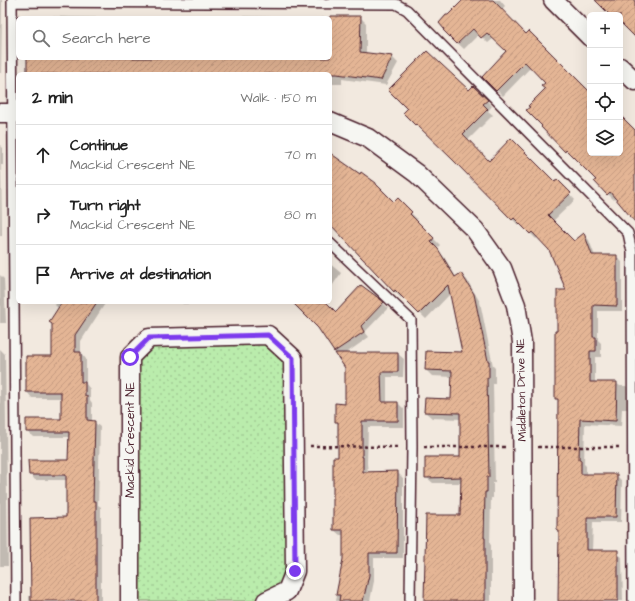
<!DOCTYPE html>
<meta charset="utf-8">
<style>
body{margin:0;font-family:"Architects Daughter",sans-serif;background:#f2f2f2;color:#222}
.controls{position:absolute;right:12px;top:12px;display:grid;overflow:hidden;border-radius:6px;box-shadow:0 4px 16px #0002}
.controls button{width:36px;height:36px;display:grid;place-items:center;padding:0;border:0;border-bottom:1px solid #e0e0e0;background:#fff;color:#222;font:20px sans-serif}
.stop{position:absolute;width:12px;height:12px;margin:-9px;border:3px solid #7c3aed;border-radius:50%;background:#fff}
.stop.end{background:#7c3aed;border-color:#fff;box-shadow:0 1px 4px #0008}
.list{margin:0;padding:0;list-style:none}
h2{display:flex;justify-content:space-between;align-items:center;height:52px;margin:0;padding:0 16px;font-size:17px}
h2 small{font-size:13px;font-weight:400;color:#767676}
.list li{display:grid;grid-template-columns:26px 1fr auto;gap:12px;align-items:center;box-sizing:border-box;height:60px;padding:0 16px;border-top:1px solid #e0e0e0}
.list b{display:block;font-size:15px;white-space:nowrap}
.list p{margin:0;font-size:13px;white-space:nowrap;color:#767676}
.list em{font-size:13px;font-style:normal;color:#767676}
.icon{flex:none;width:22px;height:22px;fill:none;stroke:currentColor;stroke-width:2;stroke-linecap:round;stroke-linejoin:round}
.map{position:relative;flex:none;width:635px;height:601px;overflow:hidden}
.search{position:absolute;background:#fff;box-shadow:0 4px 16px #0002;left:16px;top:16px;width:316px;height:44px;display:flex;align-items:center;gap:10px;box-sizing:border-box;padding:0 14px;border-radius:6px;color:#767676;font-size:15px}
.panel{position:absolute;background:#fff;box-shadow:0 4px 16px #0002;left:16px;top:72px;width:316px;height:232px;border-radius:6px}
.map>svg:first-child{display:block}
.grass{fill:url(#grass-dots);stroke:#82866c}
.shadow{fill:#0003}
.building{fill:url(#building-hatch);stroke:#4a1f2b}
.lines{fill:none;stroke-linecap:round;stroke-linejoin:round}
.lane-casing{stroke:#4a1f2b;stroke-width:12}
.street-casing{stroke:#4a1f2b;stroke-width:21}
.path{stroke:#4a1f2b;stroke-width:2.5;stroke-dasharray:3 3;stroke-linecap:butt}
.lane{stroke:#f6f6f2;stroke-width:9}
.street{stroke:#f6f6f2;stroke-width:18}
.route{stroke:#7c3aed;stroke-width:5}
.labels{text-anchor:middle;stroke-width:4;stroke-linejoin:round;paint-order:stroke}
.street-label{font-size:12px;fill:#4a1f2b;stroke:#f6f6f2}
</style>
<div class="map">
<svg width="635" height="601" viewBox="0 0 635 601">
<defs>
<pattern id="grass-dots" width="8" height="8" patternUnits="userSpaceOnUse"><rect width="8" height="8" fill="#baecac"/><path d="M2 2h.1M6 6h.1" fill="none" stroke="#a1ca94" stroke-width="1.8" stroke-linecap="round"/></pattern>
<pattern id="building-hatch" width="6" height="6" patternUnits="userSpaceOnUse"><rect width="6" height="6" fill="#e4b595"/><path d="M-1 1l2-2M0 6l6-6M5 7l2-2" fill="none" stroke="#c59b81"/></pattern>
</defs>
<rect width="100%" height="100%" fill="#f2e9df"/>
<filter id="ink" filterUnits="userSpaceOnUse"><feTurbulence type="fractalNoise" baseFrequency=".025" numOctaves="2"/><feDisplacementMap in="SourceGraphic" scale="8" xChannelSelector="R" yChannelSelector="G"/><feConvolveMatrix kernelMatrix="1 2 1 2 8 2 1 2 1" color-interpolation-filters="sRGB"/></filter>
<g filter="url(#ink)">
<!-- grass -->
<path class="grass" d="M 268,335 L 293,358 L 295,571 L 266,601 L 130,601 L 130,357 L 149,338 Z"/>
<!-- shadow -->
<path class="shadow" d="M 0,0 L 2,0 L 1,73 L 0,73 Z
M 464,0 L 500,0 L 505,6 L 501,10 L 526,35 L 590,92 L 590,153 L 620,153 L 620,122 L 635,136 L 635,220 L 616,198 L 614,200 L 595,181 L 597,180 L 548,133 L 546,83 L 531,67 L 503,96 L 483,77 L 507,51 L 494,38 L 488,43 L 479,34 L 464,49 L 444,30 L 449,16 Z
M 24,16 L 120,18 L 24,18 Z
M 184,16 L 203,16 L 204,18 L 184,18 Z
M 239,16 L 274,17 L 275,18 L 239,18 Z
M 318,17 L 360,17 L 366,23 L 366,54 L 392,57 L 398,63 L 386,85 L 342,79 L 342,84 L 330,84 L 330,74 L 28,74 L 28,58 L 330,58 L 330,18 Z
M 473,87 L 492,106 L 488,111 L 493,115 L 468,140 L 490,162 L 555,183 L 557,181 L 575,200 L 553,221 L 574,242 L 584,235 L 589,240 L 595,256 L 616,256 L 622,262 L 622,311 L 598,311 L 598,340 L 601,343 L 601,357 L 595,357 L 595,383 L 616,383 L 620,386 L 626,386 L 632,392 L 632,409 L 622,409 L 621,426 L 585,424 L 584,464 L 586,466 L 586,475 L 616,475 L 622,481 L 621,522 L 593,522 L 592,552 L 616,552 L 622,557 L 623,601 L 559,601 L 560,533 L 558,531 L 559,401 L 556,398 L 558,332 L 567,291 L 550,250 L 538,237 L 536,239 L 520,223 L 518,225 L 456,161 L 422,129 L 410,118 L 469,92 Z
M 0,145 L 3,148 L 3,165 L 1,165 L 2,236 L 0,236 Z
M 330,157 L 338,159 L 376,184 L 394,204 L 398,200 L 417,219 L 416,221 L 440,245 L 436,249 L 444,257 L 456,277 L 461,274 L 467,280 L 480,302 L 493,366 L 495,368 L 495,384 L 493,384 L 495,483 L 493,483 L 493,498 L 491,498 L 490,544 L 491,545 L 491,601 L 425,601 L 461,516 L 462,483 L 433,483 L 426,477 L 461,458 L 461,419 L 432,418 L 425,412 L 452,400 L 453,377 L 432,376 L 426,370 L 463,353 L 450,294 L 426,319 L 402,296 L 401,298 L 394,291 L 330,223 Z
M 330,264 L 341,273 L 330,289 Z
M 0,275 L 4,279 L 6,323 L 0,323 Z
M 57,302 L 106,302 L 81,341 L 81,353 L 86,359 L 86,384 L 90,389 L 90,400 L 92,403 L 92,421 L 94,422 L 100,427 L 98,505 L 101,507 L 101,601 L 29,601 L 29,596 L 32,596 L 67,518 L 67,480 L 35,480 L 30,474 L 69,461 L 69,437 L 33,437 L 27,431 L 62,420 L 62,398 L 32,398 L 27,392 L 27,357 L 53,357 L 59,309 L 55,305 Z
M 181,302 L 202,302 L 202,304 L 183,304 Z
M 293,302 L 325,302 L 336,313 L 383,303 L 388,308 L 365,332 L 369,337 L 345,354 L 398,354 L 404,359 L 403,377 L 387,377 L 387,403 L 398,403 L 404,409 L 404,427 L 368,427 L 367,463 L 368,473 L 397,472 L 403,478 L 403,558 L 374,558 L 374,581 L 370,601 L 336,601 L 344,559 L 344,535 L 340,535 L 334,530 L 339,458 L 339,424 L 336,421 L 346,405 L 346,368 L 319,328 Z
M 0,349 L 5,354 L 8,566 L 0,566 Z"/>
<!-- building -->
<path class="building" d="M 463,0 L 493,0 L 526,34 L 529,31 L 590,92 L 590,153 L 620,153 L 620,115 L 635,130 L 635,222 L 610,192 L 607,195 L 594,181 L 596,180 L 566,150 L 565,152 L 541,127 L 542,126 L 526,110 L 530,107 L 528,106 L 545,89 L 541,86 L 545,83 L 525,62 L 496,91 L 482,77 L 506,51 L 487,33 L 481,38 L 473,29 L 457,44 L 443,30 L 444,29 L 439,23 L 446,15 L 448,15 Z
M 595,0 L 635,0 L 635,37 L 620,22 L 620,15 L 610,15 Z
M 330,16 L 361,16 L 360,52 L 393,56 L 381,80 L 337,74 L 27,74 L 27,58 L 330,58 Z
M 427,51 L 469,90 L 473,86 L 488,100 L 483,104 L 488,109 L 463,134 L 489,161 L 511,138 L 555,182 L 557,179 L 571,193 L 548,215 L 574,241 L 584,233 L 592,255 L 617,255 L 617,306 L 593,305 L 593,337 L 596,337 L 596,351 L 590,351 L 590,382 L 617,382 L 616,421 L 580,419 L 579,460 L 581,460 L 581,474 L 617,474 L 616,517 L 587,517 L 587,550 L 618,550 L 618,601 L 558,601 L 559,531 L 557,531 L 558,399 L 555,399 L 555,331 L 557,331 L 557,290 L 566,290 L 549,250 L 532,232 L 530,234 L 514,218 L 512,220 L 453,160 L 416,124 L 415,125 L 403,113 L 407,109 L 388,90 Z
M 330,153 L 360,174 L 361,172 L 376,183 L 376,184 L 394,202 L 398,198 L 412,212 L 410,214 L 434,238 L 431,242 L 438,249 L 455,277 L 461,273 L 474,294 L 488,361 L 489,361 L 489,378 L 487,378 L 489,477 L 487,477 L 487,492 L 485,492 L 484,538 L 485,538 L 485,601 L 424,601 L 426,515 L 460,515 L 461,477 L 425,478 L 425,457 L 460,457 L 460,413 L 424,412 L 425,398 L 451,399 L 452,371 L 425,370 L 426,351 L 462,352 L 448,285 L 419,314 L 395,290 L 394,292 L 330,224 Z
M 361,285 L 384,302 L 361,326 L 364,332 L 334,352 L 318,328 L 292,302 L 326,302 L 336,312 Z
M 62,302 L 97,302 L 75,335 L 75,352 L 81,352 L 81,382 L 85,382 L 85,396 L 87,396 L 87,420 L 95,421 L 93,501 L 96,501 L 96,601 L 31,601 L 30,518 L 66,517 L 66,475 L 29,475 L 28,460 L 68,460 L 69,432 L 26,432 L 26,419 L 61,419 L 61,392 L 26,392 L 26,356 L 52,356 L 52,324 L 49,322 Z
M 335,353 L 398,353 L 398,372 L 381,372 L 382,402 L 398,402 L 398,421 L 362,421 L 362,457 L 363,457 L 363,472 L 398,471 L 397,553 L 369,553 L 369,575 L 363,601 L 339,601 L 340,595 L 336,595 L 343,559 L 343,530 L 333,530 L 333,457 L 338,457 L 338,422 L 335,422 L 335,403 L 345,404 L 345,368 Z"/>
<g class="lines">
<!-- lane casing -->
<g class="lane-casing">
<path id="lane" d="M 12,0 L 16,601
M 12,2 L 396,4 L 407,10 L 628,233 L 632,252 L 633,601
M 330,243 L 411,320 L 412,447 L 410,601"/>
</g>
<!-- street casing -->
<g class="street-casing">
<path id="street" d="M 553,0 L 590,37
M 620,67 L 635,81
M 0,113 L 18,113
M 330,122 L 368,138 L 417,174 L 475,230 L 502,268 L 516,305 L 522,342 L 523,601
M 130,601 L 130,357 L 149,338 L 268,335 L 293,358 L 295,571 L 287,591 L 266,601"/>
</g>
<!-- path -->
<path class="path" d="M 310,446 L 399,447
M 424,447 L 505,447
M 538,447 L 621,447"/>
<!-- lane -->
<use href="#lane" class="lane"/>
<!-- street -->
<use href="#street" class="street"/>
</g>
</g>
<g class="lines" filter="url(#ink)">
<!-- route -->
<path class="route" d="M 130,357 L 149,338 L 268,335 L 293,358 L 295,571"/>
</g>
<g class="labels">
<!-- street labels -->
<g class="street-label">
<text transform="translate(521 390) rotate(-91)" y="4">Middleton Drive NE</text>
<text transform="translate(130 440) rotate(-90)" y="4">Mackid Crescent NE</text>
</g>
</g>
</svg>
<div class="controls">
<button>+</button>
<button>−</button>
<button><svg class="icon" aria-label="locate" viewBox="0 0 24 24"><circle cx="12" cy="12" r="6"/><path d="M12 2v4M12 18v4M2 12h4M18 12h4"/></svg></button>
<button><svg class="icon" aria-label="layers" viewBox="0 0 24 24"><path d="M12 4l9 5-9 5-9-5zM3 14l9 5 9-5"/></svg></button>
</div>
<div class="stop" style="left:130px;top:357px"></div>
<div class="stop end" style="left:295px;top:571px"></div>
<div class="search"><svg class="icon" aria-label="search" viewBox="0 0 24 24"><circle cx="10" cy="10" r="6"/><path d="M15 15l6 6"/></svg>Search here</div>
<section class="panel">
<h2>2 min<small>Walk · 150 m</small></h2>
<ul class="list">
<li><svg class="icon" aria-label="ahead" viewBox="0 0 24 24"><path d="M12 20V5M6 11l6-6 6 6"/></svg><div><b>Continue</b><p>Mackid Crescent NE</p></div><em>70 m</em></li>
<li><svg class="icon" aria-label="right" viewBox="0 0 24 24"><path d="M7 20v-9h11M14 6l5 5-5 5"/></svg><div><b>Turn right</b><p>Mackid Crescent NE</p></div><em>80 m</em></li>
<li><svg class="icon" aria-label="arrive" viewBox="0 0 24 24"><path d="M6 21V4h12l-3 4 3 4H6"/></svg><div><b>Arrive at destination</b></div></li>
</ul>
</section>
</div>
